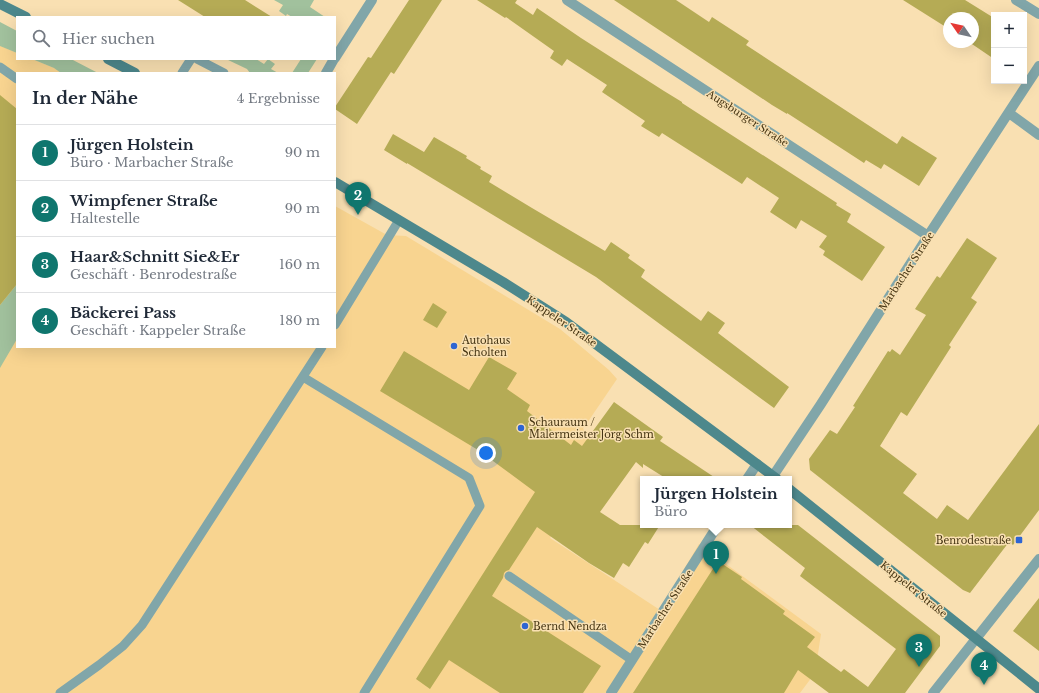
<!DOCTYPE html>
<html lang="de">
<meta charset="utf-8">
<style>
body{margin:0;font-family:"Libre Baskerville",serif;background:#f6f6f7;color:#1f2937}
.controls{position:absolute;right:12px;top:12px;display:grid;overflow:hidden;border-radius:0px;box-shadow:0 4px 16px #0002}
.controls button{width:36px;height:36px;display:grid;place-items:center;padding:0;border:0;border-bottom:1px solid #e0e1e3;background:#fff;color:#1f2937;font:20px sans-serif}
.compass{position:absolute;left:943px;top:12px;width:36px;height:36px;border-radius:50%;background:#fff;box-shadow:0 4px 16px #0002;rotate:304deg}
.you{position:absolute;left:486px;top:453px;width:14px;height:14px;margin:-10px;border:3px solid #fff;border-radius:50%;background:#1a73e8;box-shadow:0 0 0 6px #1a73e833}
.badge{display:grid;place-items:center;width:26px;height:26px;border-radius:50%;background:#0f766e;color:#fff;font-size:13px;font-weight:700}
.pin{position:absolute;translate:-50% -33px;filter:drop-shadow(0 1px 2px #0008)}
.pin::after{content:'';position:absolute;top:21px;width:14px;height:12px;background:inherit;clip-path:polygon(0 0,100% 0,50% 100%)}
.popup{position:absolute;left:640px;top:476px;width:152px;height:52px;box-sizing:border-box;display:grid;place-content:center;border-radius:0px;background:#fff;filter:drop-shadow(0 1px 3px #0005);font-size:13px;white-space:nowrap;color:#747a83}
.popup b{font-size:15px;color:#1f2937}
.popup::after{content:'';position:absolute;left:50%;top:100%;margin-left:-8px;border:8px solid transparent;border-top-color:#fff}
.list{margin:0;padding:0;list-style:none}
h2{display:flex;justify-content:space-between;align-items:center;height:52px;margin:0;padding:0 16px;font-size:17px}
h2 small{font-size:13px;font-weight:400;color:#747a83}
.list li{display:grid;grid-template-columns:26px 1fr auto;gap:12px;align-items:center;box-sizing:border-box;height:56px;padding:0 16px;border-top:1px solid #e0e1e3}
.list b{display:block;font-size:15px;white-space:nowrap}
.list p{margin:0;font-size:13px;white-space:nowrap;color:#747a83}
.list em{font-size:13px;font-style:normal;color:#747a83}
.icon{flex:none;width:22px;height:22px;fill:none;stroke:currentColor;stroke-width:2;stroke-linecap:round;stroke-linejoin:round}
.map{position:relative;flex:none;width:1039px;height:693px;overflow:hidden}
.search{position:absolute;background:#fff;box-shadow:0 4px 16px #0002;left:16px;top:16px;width:320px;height:44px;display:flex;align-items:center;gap:10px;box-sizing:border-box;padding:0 14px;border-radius:0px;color:#747a83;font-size:15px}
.panel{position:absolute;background:#fff;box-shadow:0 4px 16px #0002;left:16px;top:72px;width:320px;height:276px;border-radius:0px}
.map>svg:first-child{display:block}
.built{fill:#f8d490}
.green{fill:#a1c19d}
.building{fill:#b5ab55}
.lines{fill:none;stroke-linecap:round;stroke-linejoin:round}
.lane{stroke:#81a6a9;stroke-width:9}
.street{stroke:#81a6a9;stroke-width:10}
.secondary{stroke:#4d888c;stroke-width:10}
.poi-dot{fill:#2e65d3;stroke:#f9e0b2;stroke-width:1.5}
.labels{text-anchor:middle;stroke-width:3;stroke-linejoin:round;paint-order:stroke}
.street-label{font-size:10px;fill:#463513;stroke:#f9e0b2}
.poi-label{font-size:10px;fill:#463513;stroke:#f9e0b2;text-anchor:start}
</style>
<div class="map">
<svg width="1039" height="693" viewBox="0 0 1039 693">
<rect width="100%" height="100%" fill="#f9e0b2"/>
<!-- built -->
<path class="built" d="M 0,45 L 17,53 L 17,59 L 32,59 L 67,73 L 17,73 L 17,347 L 335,347 L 335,206 L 387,235 L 406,236 L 560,329 L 609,370 L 617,379 L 583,429 L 613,453 L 550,538 L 660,610 L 699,544 L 821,634 L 815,673 L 800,693 L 0,693 Z"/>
<!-- green -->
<path class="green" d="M 274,0 L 314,0 L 310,7 L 325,17 L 292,17 L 287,14 L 286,16 L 279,11 L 283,5 Z
M 0,22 L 17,31 L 17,53 L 0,46 Z
M 32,59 L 71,59 L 98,73 L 61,73 L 54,68 Z
M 226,59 L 256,59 L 264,64 L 268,59 L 275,64 L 271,69 L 278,73 L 250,73 L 247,69 Z
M 301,59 L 317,59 L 308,73 L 292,73 Z
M 17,284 L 17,339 L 0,368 L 0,305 Z"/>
<!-- building -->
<path class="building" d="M 178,0 L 245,0 L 272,17 L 205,17 Z
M 409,0 L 442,0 L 394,74 L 391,72 L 357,124 L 335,109 L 335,107 L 368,57 L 371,58 Z
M 477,0 L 517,0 L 515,3 L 533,15 L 537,8 L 581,38 L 664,91 L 682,102 L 682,103 L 837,203 L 836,205 L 851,214 L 847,222 L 885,247 L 862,281 L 823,255 L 825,251 L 819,247 L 827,236 L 801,220 L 796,229 L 770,212 L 779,198 L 747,177 L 742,184 L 662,133 L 659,137 L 641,126 L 645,121 L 602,92 L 607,85 L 567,59 L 562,66 L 550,58 L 554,51 L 506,17 L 505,18 Z
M 614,0 L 676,0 L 709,22 L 712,17 L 749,41 L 746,45 L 897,144 L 902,136 L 937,158 L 919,186 L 884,164 L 881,169 L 866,160 L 864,163 L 787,113 L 787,114 L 772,105 Z
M 903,0 L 965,0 L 994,18 L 994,59 L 969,42 L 973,42 L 973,18 L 949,18 L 949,29 Z
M 0,95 L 17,109 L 17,284 L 0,305 Z
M 393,134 L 424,152 L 434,137 L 467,156 L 466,158 L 481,167 L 480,169 L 492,176 L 489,182 L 532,208 L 605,251 L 611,242 L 630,255 L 628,258 L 645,270 L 641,277 L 701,321 L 708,311 L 725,323 L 718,333 L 789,387 L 774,408 L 596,277 L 407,163 L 407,164 L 384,150 Z
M 967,238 L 997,258 L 971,298 L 977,302 L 949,345 L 951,347 L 907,416 L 901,412 L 880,446 L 917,474 L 903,493 L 937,519 L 947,505 L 968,520 L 1039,424 L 1039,510 L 1013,545 L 1009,542 L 970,593 L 963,590 L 810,470 L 809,459 L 830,430 L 837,434 L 855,407 L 853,406 L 888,351 L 890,352 L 892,349 L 900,355 L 926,315 L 915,309 L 937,276 L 940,278 Z
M 433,303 L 447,312 L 437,328 L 423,320 Z
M 404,351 L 469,390 L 489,357 L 517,373 L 507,389 L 530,405 L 527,411 L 571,445 L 574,440 L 582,446 L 614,402 L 663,437 L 660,441 L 717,479 L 667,479 L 643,464 L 643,468 L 636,462 L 600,512 L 620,525 L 660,525 L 648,544 L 645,542 L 629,567 L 623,563 L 614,578 L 589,563 L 537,527 L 509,570 L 506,571 L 504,573 L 503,578 L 492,596 L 601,666 L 583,693 L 500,693 L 449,660 L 430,689 L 416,679 L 535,492 L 478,450 L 380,391 Z
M 750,525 L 798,525 L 940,636 L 940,646 L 905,693 L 829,693 L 798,670 L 784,693 L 633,693 L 718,561 L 742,577 L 741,579 L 785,611 L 783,614 L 815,637 L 807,647 L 841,672 L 844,669 L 868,687 L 896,649 L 800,576 L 805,568 Z
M 1039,598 L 1039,651 L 1013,631 Z"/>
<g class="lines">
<!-- lane -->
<path class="lane" d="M 197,59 L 224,73
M 0,67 L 17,79
M 182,73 L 191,59
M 335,325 L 399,220
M 303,377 L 469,478 L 480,506 L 364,693
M 509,576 L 632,660
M 60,693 L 99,665 L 123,646 L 142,625 L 322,347"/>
<!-- street -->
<path class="street" d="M 567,0 L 928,236
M 1016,0 L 1039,14
M 335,58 L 372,0
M 326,73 L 334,59
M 1009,113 L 1039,135
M 773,476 L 821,404 L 928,236 L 1039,66
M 747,479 L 757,464
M 611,693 L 718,525
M 933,693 L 1039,559"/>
<!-- secondary -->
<path class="secondary" d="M 0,4 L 26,17
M 108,59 L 135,73
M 335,182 L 503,282 L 566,322 L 777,479
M 789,489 L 1039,689"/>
</g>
<!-- markers -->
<g class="poi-dot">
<circle cx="454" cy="346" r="4"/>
<circle cx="521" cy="428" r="4"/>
<rect x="1015" y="536" width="8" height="8" rx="2"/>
<circle cx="525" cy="626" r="4"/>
</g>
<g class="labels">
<!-- street labels -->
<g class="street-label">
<text transform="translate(748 118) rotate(33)" y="4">Augsburger Straße</text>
<text transform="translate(906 271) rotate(-57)" y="4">Marbacher Straße</text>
<text transform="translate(562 321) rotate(34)" y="4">Kappeler Straße</text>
<text transform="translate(914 589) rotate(39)" y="4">Kappeler Straße</text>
<text transform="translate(665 609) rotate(-57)" y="4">Marbacher Straße</text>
</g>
<!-- poi labels -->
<g class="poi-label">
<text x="462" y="344">Autohaus<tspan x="462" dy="12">Scholten</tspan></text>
<text x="529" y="426">Schauraum /<tspan x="529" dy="12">Malermeister Jörg Schm</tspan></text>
<text x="1011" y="544" text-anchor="end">Benrodestraße</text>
<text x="533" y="630">Bernd Nendza</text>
</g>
</g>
</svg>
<div class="controls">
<button>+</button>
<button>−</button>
</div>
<svg class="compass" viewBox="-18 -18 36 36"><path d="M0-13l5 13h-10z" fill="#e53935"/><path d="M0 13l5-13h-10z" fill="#747a83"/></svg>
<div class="you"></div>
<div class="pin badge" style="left:716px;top:574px">1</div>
<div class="popup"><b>Jürgen Holstein</b>Büro</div>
<div class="pin badge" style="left:358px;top:215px">2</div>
<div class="pin badge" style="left:919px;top:667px">3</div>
<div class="pin badge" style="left:984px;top:685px">4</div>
<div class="search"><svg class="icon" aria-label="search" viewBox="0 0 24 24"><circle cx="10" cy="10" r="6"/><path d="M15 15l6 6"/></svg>Hier suchen</div>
<section class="panel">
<h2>In der Nähe<small>4 Ergebnisse</small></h2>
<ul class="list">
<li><span class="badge">1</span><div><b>Jürgen Holstein</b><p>Büro · Marbacher Straße</p></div><em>90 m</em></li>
<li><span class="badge">2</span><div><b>Wimpfener Straße</b><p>Haltestelle</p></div><em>90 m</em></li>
<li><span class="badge">3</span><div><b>Haar&amp;Schnitt Sie&amp;Er</b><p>Geschäft · Benrodestraße</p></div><em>160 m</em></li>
<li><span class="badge">4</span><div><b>Bäckerei Pass</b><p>Geschäft · Kappeler Straße</p></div><em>180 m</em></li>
</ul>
</section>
</div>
